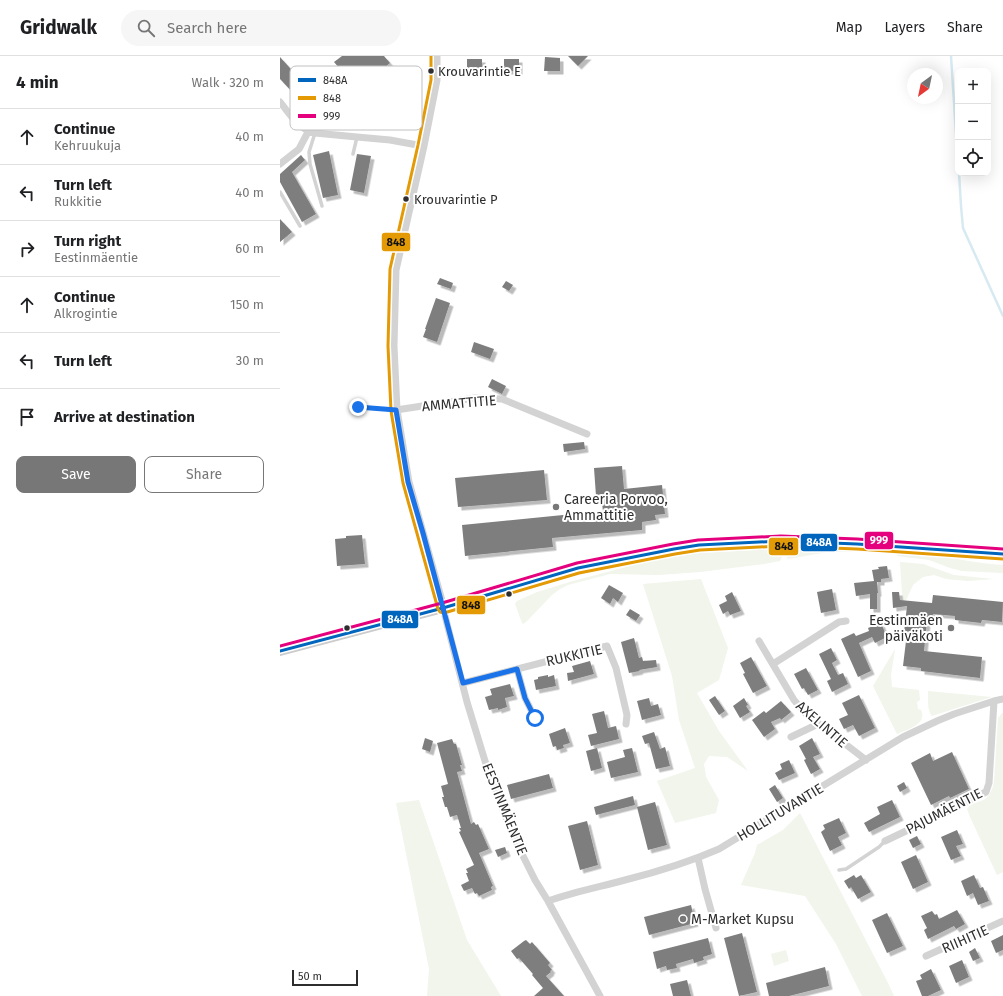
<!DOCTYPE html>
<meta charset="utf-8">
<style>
body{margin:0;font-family:"Fira Sans",sans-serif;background:#f6f6f6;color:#202124}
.controls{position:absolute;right:12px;top:12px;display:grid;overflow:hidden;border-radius:8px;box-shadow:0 4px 16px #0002}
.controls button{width:36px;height:36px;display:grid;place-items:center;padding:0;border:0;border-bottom:1px solid #e0e0e0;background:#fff;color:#202124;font:20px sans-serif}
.compass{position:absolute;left:627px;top:12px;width:36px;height:36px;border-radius:50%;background:#fff;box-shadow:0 4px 16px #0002;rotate:213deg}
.scale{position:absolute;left:12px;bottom:10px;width:66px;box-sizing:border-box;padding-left:4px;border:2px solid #2e2e2e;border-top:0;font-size:11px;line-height:14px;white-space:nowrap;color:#2e2e2e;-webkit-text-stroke:3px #fff;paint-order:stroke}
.stop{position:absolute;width:12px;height:12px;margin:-9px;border:3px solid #1a73e8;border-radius:50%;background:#fff}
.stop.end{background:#1a73e8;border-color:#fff;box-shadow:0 1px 4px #0008}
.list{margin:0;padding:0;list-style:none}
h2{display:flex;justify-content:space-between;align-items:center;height:52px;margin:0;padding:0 16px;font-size:17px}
h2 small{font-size:13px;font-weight:400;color:#757577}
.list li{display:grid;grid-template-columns:26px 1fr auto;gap:12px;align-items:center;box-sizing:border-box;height:56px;padding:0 16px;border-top:1px solid #e0e0e0}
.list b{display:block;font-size:15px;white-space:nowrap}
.list p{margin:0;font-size:13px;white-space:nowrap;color:#757577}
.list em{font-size:13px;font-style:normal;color:#757577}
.actions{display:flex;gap:8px;padding:12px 16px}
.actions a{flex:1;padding:9px 0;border:1px solid #777;border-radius:8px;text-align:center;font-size:14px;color:#777}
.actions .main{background:#777;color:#fff}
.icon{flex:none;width:22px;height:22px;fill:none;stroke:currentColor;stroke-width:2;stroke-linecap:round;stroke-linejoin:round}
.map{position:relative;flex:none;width:723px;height:940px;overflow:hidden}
header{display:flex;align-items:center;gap:24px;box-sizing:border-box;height:56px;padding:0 20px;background:#fff;border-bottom:1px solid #e0e0e0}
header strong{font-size:19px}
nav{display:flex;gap:22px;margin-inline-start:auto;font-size:14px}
.search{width:280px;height:36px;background:#f6f6f6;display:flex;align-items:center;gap:10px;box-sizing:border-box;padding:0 14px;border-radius:22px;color:#757577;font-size:15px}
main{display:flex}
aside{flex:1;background:#fff}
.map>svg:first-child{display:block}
.green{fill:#f1f5eb}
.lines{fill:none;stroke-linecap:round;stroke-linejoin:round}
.stream{stroke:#d7eaf2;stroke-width:2.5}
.building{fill:#7e7e7e;filter:url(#shadow)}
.service{stroke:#d3d3d3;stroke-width:3.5}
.minor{stroke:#d3d3d3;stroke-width:7}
.tertiary{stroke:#d3d3d3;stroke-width:9}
.secondary{stroke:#ccc;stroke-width:10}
.bus-1-casing{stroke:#fff;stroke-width:6}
.bus-2-casing{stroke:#fff;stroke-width:6}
.bus-3-casing{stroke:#fff;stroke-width:6}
.bus-1{stroke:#0065bd;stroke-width:3}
.bus-2{stroke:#e39a05;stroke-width:3}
.bus-3{stroke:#e5007d;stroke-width:3}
.route{stroke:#1a73e8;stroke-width:5}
.bus-dot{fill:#2e2e2e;stroke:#fff;stroke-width:1.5}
.poi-dot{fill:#777;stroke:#fff;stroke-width:1.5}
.labels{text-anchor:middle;stroke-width:4;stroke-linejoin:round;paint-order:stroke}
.bus-label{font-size:13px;fill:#2e2e2e;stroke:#fff;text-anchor:start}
.street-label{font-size:14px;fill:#2e2e2e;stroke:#fff}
.poi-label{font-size:14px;fill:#2e2e2e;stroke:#fff;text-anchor:start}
.key{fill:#fff;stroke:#c0c0c0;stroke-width:1}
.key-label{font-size:11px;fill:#2e2e2e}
.line-badge{stroke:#fff;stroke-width:1.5}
.badge-label{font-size:11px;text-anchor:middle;font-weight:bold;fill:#fff}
.pale-badge-label{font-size:11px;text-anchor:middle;font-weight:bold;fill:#111}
</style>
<header>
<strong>Gridwalk</strong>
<div class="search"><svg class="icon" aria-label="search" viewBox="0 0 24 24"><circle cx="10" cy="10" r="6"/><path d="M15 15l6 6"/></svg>Search here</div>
<nav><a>Map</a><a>Layers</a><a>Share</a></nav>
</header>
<main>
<aside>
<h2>4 min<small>Walk · 320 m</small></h2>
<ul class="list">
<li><svg class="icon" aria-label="ahead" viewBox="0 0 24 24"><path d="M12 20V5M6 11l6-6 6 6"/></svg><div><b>Continue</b><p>Kehruukuja</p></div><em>40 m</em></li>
<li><svg class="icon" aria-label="left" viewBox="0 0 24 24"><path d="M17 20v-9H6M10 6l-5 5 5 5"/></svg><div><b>Turn left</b><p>Rukkitie</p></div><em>40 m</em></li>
<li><svg class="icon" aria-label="right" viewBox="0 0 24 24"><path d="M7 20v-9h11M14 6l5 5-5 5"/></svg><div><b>Turn right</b><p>Eestinmäentie</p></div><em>60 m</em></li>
<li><svg class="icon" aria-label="ahead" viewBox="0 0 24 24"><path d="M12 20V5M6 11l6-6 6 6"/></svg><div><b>Continue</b><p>Alkrogintie</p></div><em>150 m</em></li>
<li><svg class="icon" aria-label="left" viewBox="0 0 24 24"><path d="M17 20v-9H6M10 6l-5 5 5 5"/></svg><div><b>Turn left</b></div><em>30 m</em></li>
<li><svg class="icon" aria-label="arrive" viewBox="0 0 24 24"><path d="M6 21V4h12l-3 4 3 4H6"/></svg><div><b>Arrive at destination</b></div></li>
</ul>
<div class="actions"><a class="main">Save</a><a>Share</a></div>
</aside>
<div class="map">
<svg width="723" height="940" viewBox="0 0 723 940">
<defs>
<filter id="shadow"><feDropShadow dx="3.5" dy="3.5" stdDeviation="0" flood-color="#0004"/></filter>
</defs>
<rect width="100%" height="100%" fill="#fff"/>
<!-- green -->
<path class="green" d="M 510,492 L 570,494 L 572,495 L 571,496 L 548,496 L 508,503 L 507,502 L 507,495 Z
M 496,493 C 500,496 504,500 500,505 L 484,508 L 420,516 L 378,519 L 330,518 L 288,529 L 280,533 L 272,539 L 246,566 L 243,568 L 242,567 L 235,548 L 237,545 L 257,536 L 293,525 L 373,504 L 419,497 Z
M 617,498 C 653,496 688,507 723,509 L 723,517 L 682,515 L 670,512 L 649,504 L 617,500 Z
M 620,506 L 643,508 L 674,519 L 713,523 L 688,525 L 666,523 L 654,519 L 643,521 L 633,529 L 623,551 Z
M 421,523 L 448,592 L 439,624 L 417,637 L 439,675 L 468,715 L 447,701 L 429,700 L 424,708 L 426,721 L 439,744 L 436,757 L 395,767 L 377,725 L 415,712 L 399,664 L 392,620 L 363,528 Z
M 615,593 L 611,619 L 612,631 L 639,634 L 640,644 L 637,646 L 638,653 L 641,654 C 642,656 643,659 642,661 C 641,670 624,675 617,678 L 593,630 Z
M 648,635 L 712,641 L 683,650 L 652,660 C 647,653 648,644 648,635 Z
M 722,657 L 723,657 L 723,816 L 717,819 L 690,761 L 687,753 C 691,746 699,747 705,743 C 710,739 713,732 714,726 L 718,662 Z
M 139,744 L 187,884 L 221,940 L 147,940 L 149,913 L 116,747 Z
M 520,757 L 608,927 L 614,940 L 582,940 L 556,888 L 525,840 L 461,829 L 475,797 L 477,789 L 503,774 Z
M 506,894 L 509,905 L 494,910 L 491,898 Z"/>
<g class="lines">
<!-- stream -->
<path class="stream" d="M 671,0 L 678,109
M 679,117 L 681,150 L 683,172 L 723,260"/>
</g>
<!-- building -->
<path class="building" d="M 62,0 L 104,0 L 110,7 L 89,25 L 90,26 L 79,36 L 76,32 L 44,60 L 33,47 L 65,19 L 54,6 Z
M 288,0 L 308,0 L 298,10 Z
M 0,1 L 27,31 L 16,40 L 0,23 Z
M 265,1 L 280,2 L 280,15 L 264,15 Z
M 187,3 L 202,3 L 202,15 L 187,15 Z
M 224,3 L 239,3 L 239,15 L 224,15 Z
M 49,95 L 58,139 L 43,142 L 33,99 Z
M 77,98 L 91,100 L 84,137 L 70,134 Z
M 21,99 L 25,104 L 12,116 L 36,158 L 22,166 L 0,126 L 0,118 Z
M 0,163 L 12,176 L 0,186 Z
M 160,222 L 173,227 L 171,233 L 157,228 Z
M 226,225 L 233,229 L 229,235 L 222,231 Z
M 156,242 L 170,247 L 157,286 L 143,281 L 146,273 L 145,273 Z
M 194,286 L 214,293 L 210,303 L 191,296 Z
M 212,323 L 226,330 L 222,338 L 208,331 Z
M 304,386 L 305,393 L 284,396 L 283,388 Z
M 342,410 L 344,433 L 382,429 L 385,458 L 375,459 L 376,464 L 362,466 L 362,474 L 272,482 L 273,491 L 185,500 L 182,469 L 323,455 L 321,440 L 316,440 L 314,412 Z
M 264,414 L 267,444 L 178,451 L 175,422 Z
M 82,479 L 85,508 L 57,510 L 55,483 L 66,482 L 66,480 Z
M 607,510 L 609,522 L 601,523 L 601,526 L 597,526 L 598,537 L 597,537 L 597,553 L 590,553 L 590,538 L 576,540 L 574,527 L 594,525 L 592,514 L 599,513 L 598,511 Z
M 329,529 L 343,537 L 338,546 L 333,542 L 330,548 L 321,542 Z
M 552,533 L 556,554 L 541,557 L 537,536 Z
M 452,536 L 461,555 L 450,559 L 448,555 L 443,558 L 439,549 L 447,545 L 445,540 Z
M 612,536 L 619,536 L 620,544 L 652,547 L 653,539 L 723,546 L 722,566 L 702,564 L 701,567 L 675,564 L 675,560 L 653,558 L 652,566 L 647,565 L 644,595 L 702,601 L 700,622 L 641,615 L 641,612 L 623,610 L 626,585 L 623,585 L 627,550 L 613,552 Z
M 350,553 L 360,559 L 356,565 L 346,559 Z
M 601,567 L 607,581 L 595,587 L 592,581 L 579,587 L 591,615 L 578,621 L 561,583 L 574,577 L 576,580 L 589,575 L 588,572 Z
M 354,582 L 359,602 L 362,601 L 363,605 L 376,604 L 377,611 L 359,614 L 360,615 L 349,617 L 341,586 Z
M 551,592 L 557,604 L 552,607 L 558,619 L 563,617 L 568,628 L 552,636 L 547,625 L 551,623 L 539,598 Z
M 471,601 L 487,630 L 473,637 L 463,618 L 465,617 L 460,607 Z
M 310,605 L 314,618 L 288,625 L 287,617 L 294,616 L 292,610 Z
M 526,612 L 538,634 L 528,639 L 524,632 L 522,633 L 514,618 Z
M 268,619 L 268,621 L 274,619 L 276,630 L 256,634 L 254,624 L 258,623 L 258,621 Z
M 230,628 L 234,640 L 225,642 L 227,651 L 218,654 L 218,652 L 209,654 L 205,641 L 212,639 L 210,633 Z
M 579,639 L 595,672 L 579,680 L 573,669 L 564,673 L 559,663 L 568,659 L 562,647 Z
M 435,640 L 445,655 L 439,659 L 429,644 Z
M 369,642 L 371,650 L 378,648 L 381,659 L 362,664 L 357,645 Z
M 464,642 L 468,649 L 466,650 L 470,656 L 460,662 L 453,650 Z
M 501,645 L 511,656 L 501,664 L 500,662 L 491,666 L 495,673 L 484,681 L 472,664 L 484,655 L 486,657 Z
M 324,655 L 328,672 L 336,670 L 339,683 L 311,690 L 308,679 L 317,677 L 312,658 Z
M 285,672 L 290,687 L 283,689 L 284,692 L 277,694 L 276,690 L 273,691 L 269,678 Z
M 374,676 L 380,693 L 385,691 L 390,710 L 376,713 L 369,687 L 365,688 L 362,680 Z
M 145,682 L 153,685 L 150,696 L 142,693 Z
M 532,682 L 540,698 L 533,701 L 540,713 L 531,718 L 524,704 L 526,703 L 519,690 Z
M 172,683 L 174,688 L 176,688 L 182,709 L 180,709 L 182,715 L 177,716 L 191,768 L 194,766 L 196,769 L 198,768 L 209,793 L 199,797 L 213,830 L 211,831 L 212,834 L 199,840 L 197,837 L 195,838 L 192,832 L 184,835 L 181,829 L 189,825 L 186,817 L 188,817 L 186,813 L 194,809 L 179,776 L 181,775 L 179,772 L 181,772 L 177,759 L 170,761 L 167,751 L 165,751 L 162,741 L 164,741 L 161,730 L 168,728 L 157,687 Z
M 317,692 L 322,712 L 311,715 L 306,695 Z
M 352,692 L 358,716 L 331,722 L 327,706 L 345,701 L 343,694 Z
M 672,696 L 689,733 L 670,742 L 669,740 L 651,749 L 631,707 L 650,697 L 653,705 Z
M 509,704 L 515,717 L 499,724 L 495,717 L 502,713 L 500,708 Z
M 269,718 L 273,732 L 231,743 L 227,729 Z
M 624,726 L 627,732 L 620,736 L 617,730 Z
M 495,729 L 503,742 L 497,746 L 489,733 Z
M 353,740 L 355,749 L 316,759 L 314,751 Z
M 612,744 L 620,761 L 589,776 L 584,767 L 600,758 L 597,751 Z
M 375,746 L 387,789 L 368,794 L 357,751 Z
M 559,762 L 566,777 L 558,781 L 562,789 L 550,795 L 541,776 L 545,773 L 543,769 Z
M 307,765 L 318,809 L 300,814 L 288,770 Z
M 677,774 L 683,788 L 676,790 L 681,800 L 671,804 L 661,781 Z
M 637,780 L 641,788 L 633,792 L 629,784 Z
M 225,791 L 227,797 L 218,801 L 215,794 Z
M 636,799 L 648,826 L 633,833 L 621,806 Z
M 574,819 L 576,822 L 581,819 L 591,836 L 578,843 L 571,831 L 569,833 L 564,825 Z
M 694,819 L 700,832 L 703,831 L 709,845 L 698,849 L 693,837 L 687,840 L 681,825 Z
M 411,849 L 415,867 L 369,879 L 364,861 Z
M 677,854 L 685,868 L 676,873 L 674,870 L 648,883 L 644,874 L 647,872 L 641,860 L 652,855 L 655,859 L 657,858 L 659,863 Z
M 607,857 L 623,890 L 607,897 L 592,864 Z
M 462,877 L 477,936 L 459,940 L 444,882 Z
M 723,879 L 723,894 L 716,897 L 711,885 Z
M 428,882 L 432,898 L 423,901 L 424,904 L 414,907 L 413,903 L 396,908 L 397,912 L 387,914 L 386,910 L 377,913 L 373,896 Z
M 246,884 L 250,888 L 252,886 L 270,907 L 268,909 L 272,914 L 270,915 L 271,916 L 266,920 L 284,940 L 254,940 L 263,932 L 252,919 L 253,918 L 239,902 L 237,903 L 231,895 L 244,885 Z
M 695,892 L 700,902 L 693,905 L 689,896 Z
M 682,904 L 689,921 L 676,927 L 669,910 Z
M 545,911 L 549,930 L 509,940 L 489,940 L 486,927 Z
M 651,913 L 661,934 L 648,940 L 642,940 L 636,925 L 642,923 L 640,919 Z
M 407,924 L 411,940 L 393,940 L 390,928 Z"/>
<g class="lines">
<!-- service -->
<path class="service" d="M 35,77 L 29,96 L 30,108 L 42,150
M 73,98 L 77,81
M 0,136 L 20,170
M 78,351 L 114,354
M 559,814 L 566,813 L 599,791 L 605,785"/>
<!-- minor -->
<path class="minor" d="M 0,46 C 10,58 19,74 35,77 L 77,81 L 110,84 L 143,90
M 0,108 L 19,93 L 28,76
M 116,354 L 195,342 L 222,343 L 307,378
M 163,552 L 187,646 L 205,705 L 222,752 L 237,788 L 255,824 L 268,845 L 320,940
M 479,585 L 514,644 L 525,657 L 586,704
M 493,608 L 559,566 L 566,565
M 237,613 L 245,642 L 255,662
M 183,627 L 327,590 L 336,612 L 347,659 L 346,668
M 511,681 L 538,668
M 605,785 L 668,755 L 706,736 L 709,727 L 714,645
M 418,802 L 425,833 L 436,872
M 268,845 C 293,836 319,831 345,824 C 377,816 409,806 439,793 L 623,681 L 657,665 L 674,658 L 714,645 L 723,643
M 646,900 L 723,865"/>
<!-- tertiary -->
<path class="tertiary" d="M 156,0 L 156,24 L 143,90 L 115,214 L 113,290 L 116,354 L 128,426 L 163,552"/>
<!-- secondary -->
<path class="secondary" d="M 0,595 L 163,552 L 298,512 L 394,493 L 419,489 L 501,485 L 577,488 L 723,498"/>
<!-- bus-1 casing -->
<g class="bus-1-casing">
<path id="bus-1" d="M 0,595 L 163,552 L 298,512 L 394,493 L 419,489 L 501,485 L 577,488 L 723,498"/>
</g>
<!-- bus-2 casing -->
<g class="bus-2-casing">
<path id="bus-2" d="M 151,0 L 151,24 L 138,89 L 110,213 L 108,290 L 111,355 L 123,427 L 158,553 L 160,556 L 164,557 L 299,517 L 395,498 L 420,494 L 501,490 L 577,493 L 723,503"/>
</g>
<!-- bus-3 casing -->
<g class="bus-3-casing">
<path id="bus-3" d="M 0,590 L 162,547 L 297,507 L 393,488 L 418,484 L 501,480 L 577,483 L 723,493"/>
</g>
<!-- bus-1 -->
<use href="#bus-1" class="bus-1"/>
<!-- bus-2 -->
<use href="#bus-2" class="bus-2"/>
<!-- bus-3 -->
<use href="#bus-3" class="bus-3"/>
</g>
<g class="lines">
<!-- route -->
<path class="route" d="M 78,351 L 116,354 L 128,426 L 143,477 L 183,627 L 237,613 L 245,642 L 255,662"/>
</g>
<!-- markers -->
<g class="bus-dot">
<circle cx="151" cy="15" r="3.5"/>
<circle cx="126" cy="143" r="3.5"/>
<circle cx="229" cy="538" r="3.5"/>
<circle cx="67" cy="572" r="3.5"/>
</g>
<g class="poi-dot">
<circle cx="276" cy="451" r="4"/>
<circle cx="671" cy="572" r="4"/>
<circle cx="403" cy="863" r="4"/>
</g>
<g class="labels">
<!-- bus labels -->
<g class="bus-label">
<text x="158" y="20">Krouvarintie E</text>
<text x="134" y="148">Krouvarintie P</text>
</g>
<!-- street labels -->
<g class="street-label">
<text transform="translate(179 347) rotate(-5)" y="5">AMMATTITIE</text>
<text transform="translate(294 599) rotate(-13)" y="5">RUKKITIE</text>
<text transform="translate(542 668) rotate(41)" y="5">AXELINTIE</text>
<text transform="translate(225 753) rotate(68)" y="5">EESTINMÄENTIE</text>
<text transform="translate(664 755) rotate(-27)" y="5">PAJUMÄENTIE</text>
<text transform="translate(500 756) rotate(-31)" y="5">HOLLITUVANTIE</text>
<text transform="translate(685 883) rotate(-24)" y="5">RIIHITIE</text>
</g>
<!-- poi labels -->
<g class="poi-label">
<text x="284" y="448">Careeria Porvoo,<tspan x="284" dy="16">Ammattitie</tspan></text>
<text x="663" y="569" text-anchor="end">Eestinmäen<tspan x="663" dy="16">päiväkoti</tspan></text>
<text x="411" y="868">M-Market Kupsu</text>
</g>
</g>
<!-- legend -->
<rect x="10" y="10" width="132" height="64" rx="6" class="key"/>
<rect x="18" y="22" width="18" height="4" fill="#0065bd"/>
<rect x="18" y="40" width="18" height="4" fill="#e39a05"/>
<rect x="18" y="58" width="18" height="4" fill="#e5007d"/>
<g class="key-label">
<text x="43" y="28">848A</text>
<text x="43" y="46">848</text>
<text x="43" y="64">999</text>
</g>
<g class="line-badge">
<rect x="101" y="176" width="30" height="20" rx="4" fill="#e39a05"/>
<rect x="584" y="475" width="30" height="19" rx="4" fill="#e5007d"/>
<rect x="520" y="477" width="38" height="19" rx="4" fill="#0065bd"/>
<rect x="488" y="481" width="31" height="19" rx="4" fill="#e39a05"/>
<rect x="176" y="539" width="30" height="20" rx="4" fill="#e39a05"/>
<rect x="101" y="554" width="38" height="19" rx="4" fill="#0065bd"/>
</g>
<g class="badge-label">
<text x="599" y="488">999</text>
<text x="539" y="490">848A</text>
<text x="120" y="567">848A</text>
</g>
<g class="pale-badge-label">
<text x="116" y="190">848</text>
<text x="504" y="494">848</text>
<text x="191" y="553">848</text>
</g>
</svg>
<div class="controls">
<button>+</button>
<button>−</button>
<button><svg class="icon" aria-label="locate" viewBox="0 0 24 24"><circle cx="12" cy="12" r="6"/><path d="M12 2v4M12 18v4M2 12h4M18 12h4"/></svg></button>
</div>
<svg class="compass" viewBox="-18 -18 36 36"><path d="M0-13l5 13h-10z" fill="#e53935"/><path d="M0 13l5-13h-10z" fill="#757577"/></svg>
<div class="scale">50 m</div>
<div class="stop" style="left:255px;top:662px"></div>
<div class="stop end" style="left:78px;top:351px"></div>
</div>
</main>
